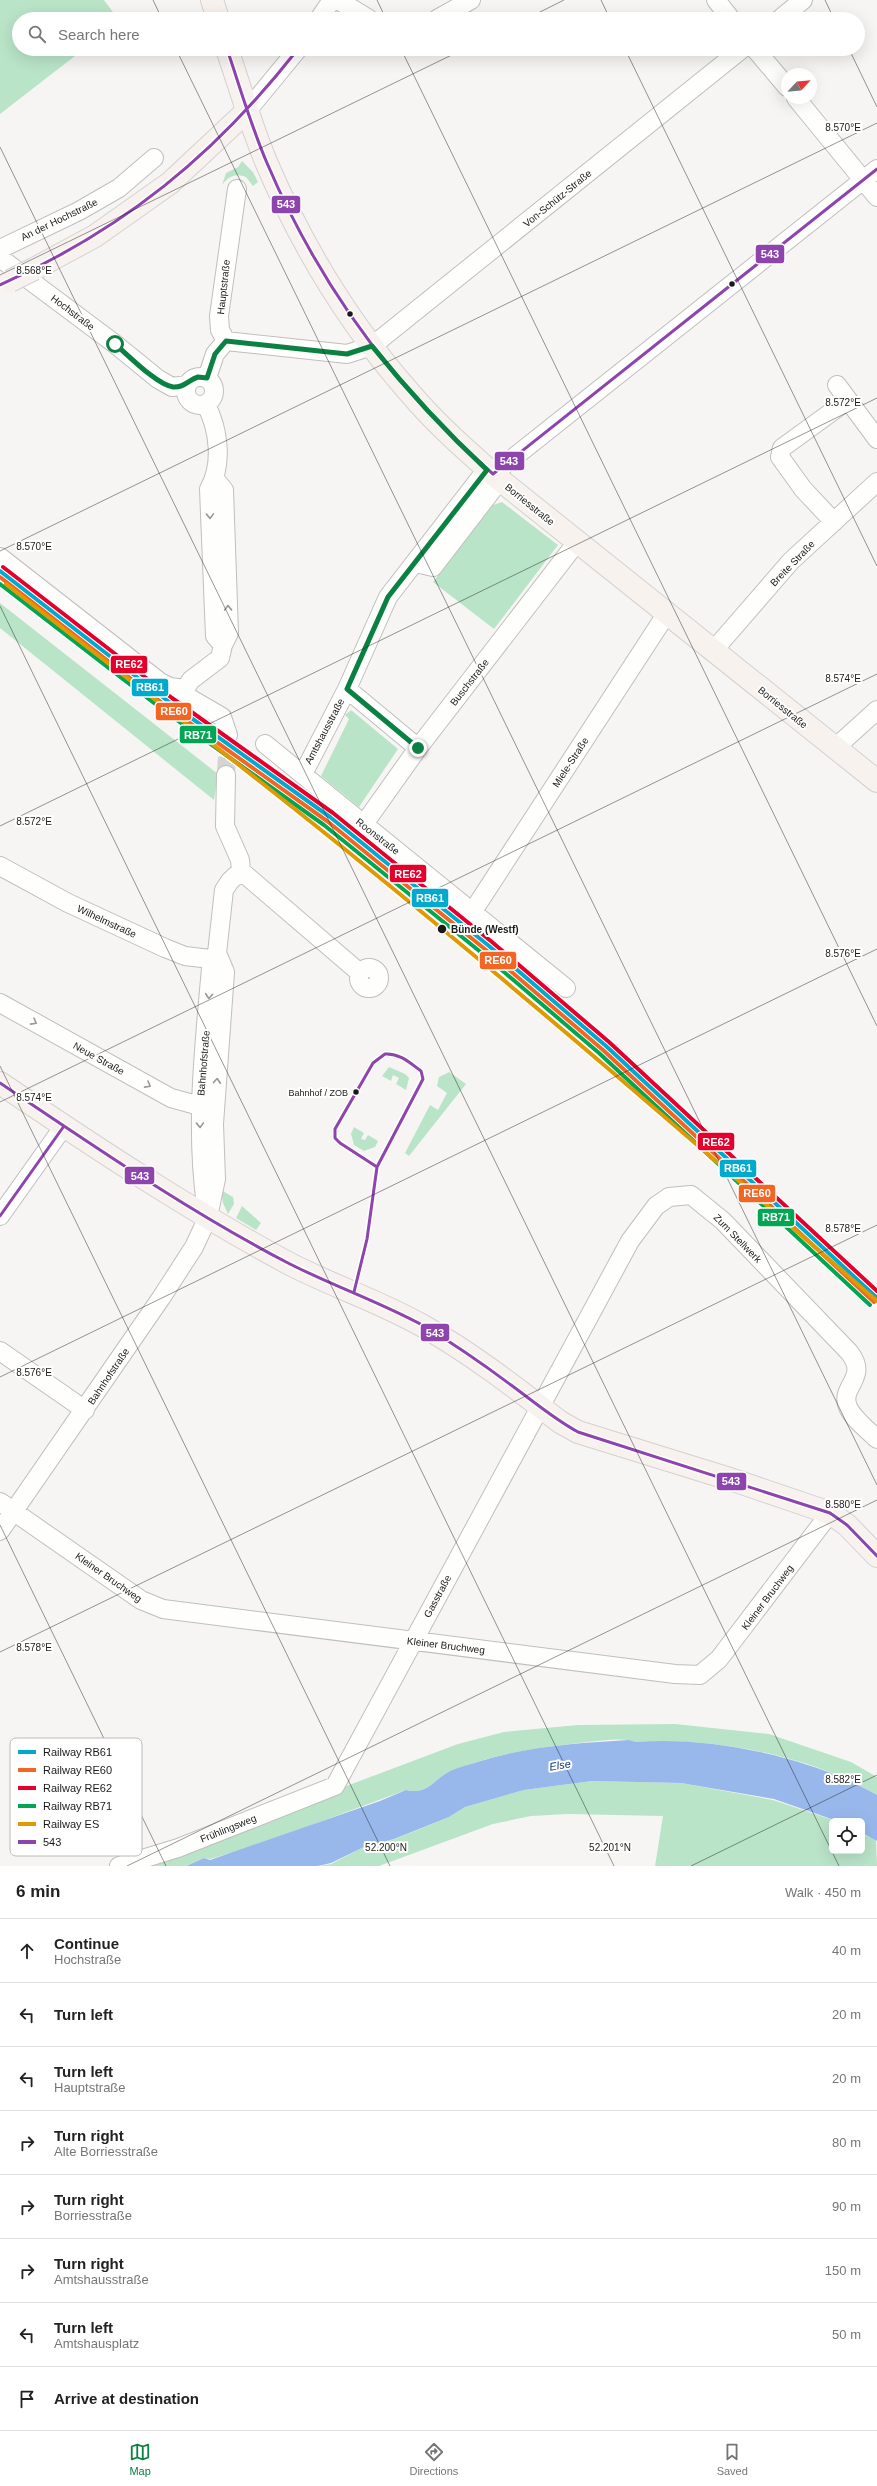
<!DOCTYPE html>
<meta charset="utf-8">
<style>
body{margin:0;font-family:Arial,sans-serif;background:#f2f2f2;color:#222}
.controls{position:absolute;right:12px;bottom:12px;display:grid;overflow:hidden;border-radius:6px;box-shadow:0 4px 16px #0002}
.controls button{width:36px;height:36px;display:grid;place-items:center;padding:0;border:0;border-bottom:1px solid #e0e0e0;background:#fff;color:#222;font:20px sans-serif}
.compass{position:absolute;left:781px;top:68px;width:36px;height:36px;border-radius:50%;background:#fff;box-shadow:0 4px 16px #0002;rotate:64deg}
.stop{position:absolute;width:12px;height:12px;margin:-9px;border:3px solid #0b8043;border-radius:50%;background:#fff}
.stop.end{background:#0b8043;border-color:#fff;box-shadow:0 1px 4px #0008}
.list{margin:0;padding:0;list-style:none}
h2{display:flex;justify-content:space-between;align-items:center;height:52px;margin:0;padding:0 16px;font-size:17px}
h2 small{font-size:13px;font-weight:400;color:#767676}
.list li{display:grid;grid-template-columns:26px 1fr auto;gap:12px;align-items:center;box-sizing:border-box;height:64px;padding:0 16px;border-top:1px solid #e0e0e0}
.list b{display:block;font-size:15px;white-space:nowrap}
.list p{margin:0;font-size:13px;white-space:nowrap;color:#767676}
.list em{font-size:13px;font-style:normal;color:#767676}
.icon{flex:none;width:22px;height:22px;fill:none;stroke:currentColor;stroke-width:2;stroke-linecap:round;stroke-linejoin:round}
.map{position:relative;flex:none;width:877px;height:1866px;overflow:hidden}
.search{position:absolute;background:#fff;box-shadow:0 4px 16px #0002;left:12px;right:12px;top:12px;height:44px;display:flex;align-items:center;gap:10px;box-sizing:border-box;padding:0 14px;border-radius:22px;color:#767676;font-size:15px}
.sheet{height:564px;background:#fff}
nav{display:flex;justify-content:space-around;align-items:center;box-sizing:border-box;height:56px;border-top:1px solid #e0e0e0;background:#fff;font-size:11px;color:#767676}
nav a{display:grid;justify-items:center;gap:2px}
nav .on{color:#0b8043}
.map>svg:first-child{display:block}
.green{fill:#b9e4c8}
.water{fill:#98b8ec}
.lines{fill:none;stroke-linecap:round;stroke-linejoin:round}
.minor-tunnel{stroke:#d6d4d2;stroke-width:18;stroke-dasharray:18 9;stroke-linecap:butt}
.minor-casing{stroke:#c0bfbd;stroke-width:20}
.major-casing{stroke:#d3d2d1;stroke-width:24}
.minor{stroke:#fefefd;stroke-width:18}
.major{stroke:#f7f2ee;stroke-width:22}
.rail{stroke:#cfcfce;stroke-width:3;stroke-dasharray:2 4;stroke-linecap:butt}
.major-bridge-casing{stroke:#d3d2d1;stroke-width:24;stroke-linecap:butt}
.major-bridge{stroke:#f7f2ee;stroke-width:22}
.bus-1-casing{stroke:#fff;stroke-width:6}
.bus-1{stroke:#8e44ad;stroke-width:3}
.rail-1-casing{stroke:#fff;stroke-width:7}
.rail-2-casing{stroke:#fff;stroke-width:7}
.rail-3-casing{stroke:#fff;stroke-width:7}
.rail-4-casing{stroke:#fff;stroke-width:7}
.rail-5-casing{stroke:#fff;stroke-width:7}
.rail-1{stroke:#00a9ce;stroke-width:4}
.rail-2{stroke:#f26522;stroke-width:4}
.rail-3{stroke:#e4002b;stroke-width:4}
.rail-4{stroke:#00a651;stroke-width:4}
.rail-5{stroke:#e19802;stroke-width:4}
.oneway{stroke:#989796}
.route{stroke:#0b8043;stroke-width:5}
.ticks{fill:none;stroke:#1b1a18;stroke-width:1;stroke-opacity:0.45}
.bus-dot{fill:#1b1a18;stroke:#fff;stroke-width:1.5}
.labels{text-anchor:middle;stroke-width:4;stroke-linejoin:round;paint-order:stroke}
.bus-label{font-size:9px;fill:#1b1a18;stroke:#fff;text-anchor:end}
.street-label{font-size:10px;fill:#1b1a18;stroke:#fff}
.stop-label{font-size:10px;font-weight:bold;fill:#1b1a18;stroke:#fff;text-anchor:start}
.water-label{font-size:11px;font-style:italic;fill:#0c3779;stroke:#fff}
.key{fill:#fff;stroke:#bbbaba;stroke-width:1}
.key-label{font-size:11px;fill:#1b1a18}
.ticks-label{font-size:10px;text-anchor:middle;fill:#1b1a18;stroke:#fff;stroke-width:4;stroke-linejoin:round;paint-order:stroke}
.line-badge{stroke:#fff;stroke-width:1.5}
.badge-label{font-size:11px;text-anchor:middle;font-weight:bold;fill:#fff}
</style>
<div class="map">
<svg width="877" height="1866" viewBox="0 0 877 1866">
<rect width="100%" height="100%" fill="#f7f5f3"/>
<!-- green -->
<path class="green" d="M 0,0 L 104,0 L 118,19 L 19,19 L 19,49 L 84,49 L 0,114 Z
M 242,161 L 253,172 L 258,182 L 253,186 L 246,177 C 235,173 229,176 222,185 L 226,173 L 238,167 Z
M 502,502 L 558,545 L 494,629 L 433,582 L 493,505 Z
M 0,603 L 218,774 L 214,800 L 0,628 Z
M 351,710 L 398,749 L 359,807 L 321,776 L 349,719 L 345,715 Z
M 389,1067 L 405,1074 L 409,1078 L 406,1090 L 396,1084 L 399,1078 L 393,1075 L 391,1081 L 382,1076 Z
M 449,1072 L 466,1084 L 409,1156 L 405,1153 L 430,1105 L 438,1110 L 447,1093 L 437,1086 L 439,1077 Z
M 354,1127 L 364,1133 L 361,1139 L 365,1140 L 368,1135 L 378,1141 L 375,1147 L 364,1151 L 354,1145 L 351,1134 Z
M 221,1190 L 233,1197 L 234,1204 L 228,1214 L 223,1203 Z
M 242,1206 L 261,1223 L 256,1230 L 236,1218 Z
M 675,1724 L 769,1734 L 851,1762 L 877,1777 L 877,1795 C 810,1755 713,1737 636,1742 C 622,1737 602,1741 587,1742 C 544,1747 503,1752 462,1767 C 457,1769 450,1771 445,1774 C 430,1784 427,1794 406,1790 L 252,1847 L 210,1859 L 204,1858 L 185,1866 L 134,1866 L 458,1744 L 504,1732 L 578,1725 Z
M 592,1781 L 681,1783 L 773,1800 L 836,1821 L 832,1821 L 832,1851 L 862,1851 L 862,1834 L 876,1840 L 877,1866 L 655,1866 L 663,1816 L 568,1814 L 531,1816 L 493,1824 L 379,1866 L 319,1866 L 331,1864 L 364,1847 L 395,1839 L 449,1817 L 465,1807 L 524,1790 Z"/>
<!-- water -->
<path class="water" d="M 629,1740 L 636,1742 C 711,1736 812,1757 877,1795 L 877,1841 L 862,1833 L 862,1821 L 837,1821 L 774,1799 L 681,1783 L 592,1781 L 524,1790 L 465,1807 L 449,1817 L 394,1839 L 364,1847 L 331,1863 L 318,1866 L 186,1866 L 204,1858 L 210,1860 L 380,1801 L 406,1790 C 427,1794 430,1784 445,1774 C 453,1769 463,1766 471,1764 C 522,1747 575,1743 629,1740 Z"/>
<g class="lines">
<!-- minor-tunnel -->
<path class="minor-tunnel" d="M 226,775 L 228,735"/>
<!-- minor casing -->
<g class="minor-casing">
<path id="minor" d="M 338,0 L 369,19
M 716,0 L 731,19
M 319,19 L 332,0
M 437,19 L 471,0
M 780,19 L 803,0
M 755,49 L 787,87
M 796,98 L 877,197
M 247,111 L 298,49
M 0,249 L 79,211 L 119,188 L 154,158
M 0,258 L 115,344 L 158,379 L 172,387 L 187,385
M 226,341 L 347,354 L 372,346 L 742,49
M186 391a14 14 0 1 1 28 0a14 14 0 1 1-28 0Z
M 207,378 L 215,354 L 226,341 L 220,330 L 219,316 L 237,189
M 837,385 L 877,439
M 206,405 C 219,429 223,465 209,489 L 215,636 L 223,645
M 493,474 L 877,169
M 834,522 L 803,489 L 780,457 L 782,448 L 848,400
M 0,557 L 160,682 L 170,687 L 185,689
M 416,563 L 433,567 L 500,480
M 713,651 L 791,561 L 877,482
M 185,689 L 191,680 L 220,658 L 223,645 L 229,633 L 224,490 L 215,479
M 185,689 L 186,696 L 222,717 L 228,735
M 347,689 L 418,748
M 265,744 L 566,988
M 835,748 L 877,710
M 303,774 L 347,689 L 388,597 L 487,469
M 226,775 L 225,826 L 240,860 L 241,871
M 364,824 L 418,748 L 577,542
M 0,866 L 68,903 L 165,948 L 185,956 L 219,960
M 241,871 L 360,973
M 473,911 L 667,613
M359 978a10 10 0 1 1 20 0a10 10 0 1 1-20 0Z
M 0,1003 L 171,1098 L 200,1106
M 206,1205 C 195,1126 204,1048 211,968 L 219,960
M 0,1216 L 64,1126
M 0,1351 L 85,1410
M 0,1502 L 141,1600 L 163,1609 L 675,1674 L 700,1675 L 719,1659 L 830,1513
M 0,1531 L 161,1298 L 194,1247 L 208,1217 L 216,1179 L 214,1124 L 225,972 L 217,953 L 224,890 L 230,881 L 241,871
M 119,1866 L 178,1848 L 335,1786 L 630,1241 L 656,1206 L 669,1197 L 691,1195 L 723,1221 L 849,1352 C 870,1378 839,1386 848,1407 C 853,1419 868,1430 877,1439"/>
</g>
<!-- major casing -->
<g class="major-casing">
<path id="major" d="M 212,0 L 218,19
M 227,49 C 240,87 251,126 267,164 C 302,246 350,325 409,392 C 437,425 468,452 500,480 L 877,781
M 34,269 L 95,236 L 170,183 L 247,111
M 0,1083 C 93,1146 188,1209 288,1263 C 332,1286 379,1301 423,1326 C 471,1353 516,1388 560,1422 L 578,1432 L 733,1480 L 830,1513 L 847,1525 L 877,1556"/>
</g>
<!-- minor -->
<use href="#minor" class="minor"/>
<!-- major -->
<use href="#major" class="major"/>
<!-- rail -->
<path class="rail" d="M 738,1182 L 877,1299"/>
<!-- major-bridge casing -->
<g class="major-bridge-casing">
<path id="major-bridge" d="M 10,281 L 34,269"/>
</g>
<!-- major-bridge -->
<use href="#major-bridge" class="major-bridge"/>
<!-- bus-1 casing -->
<g class="bus-1-casing">
<path id="bus-1" d="M 227,49 C 240,87 251,126 267,163 C 319,285 393,387 493,474 L 877,169
M 0,285 C 124,229 214,156 298,49
M 385,1054 C 400,1053 410,1063 421,1071 L 423,1079 L 377,1167 L 340,1143 L 335,1138 L 335,1129 L 373,1063 Z
M 0,1083 C 94,1146 188,1211 288,1263 C 333,1286 380,1302 424,1326 C 454,1344 483,1364 511,1385 C 533,1401 554,1419 578,1432 L 830,1513 L 847,1525 L 877,1556
M 0,1216 L 64,1126
M 354,1292 L 367,1239 L 377,1167"/>
</g>
<!-- bus-1 -->
<use href="#bus-1" class="bus-1"/>
<!-- rail-1 casing -->
<g class="rail-1-casing">
<path id="rail-1" d="M 0,571 L 169,702 L 330,817 L 489,946 L 606,1046 L 877,1298"/>
</g>
<!-- rail-2 casing -->
<g class="rail-2-casing">
<path id="rail-2" d="M 0,577 L 166,706 L 327,821 L 486,950 L 603,1050 L 874,1302"/>
</g>
<!-- rail-3 casing -->
<g class="rail-3-casing">
<path id="rail-3" d="M 3,567 L 172,698 L 333,813 L 492,942 L 609,1042 L 877,1291"/>
</g>
<!-- rail-4 casing -->
<g class="rail-4-casing">
<path id="rail-4" d="M 0,584 L 163,710 L 324,825 L 483,954 L 599,1053 L 870,1305"/>
</g>
<!-- rail-5 casing -->
<g class="rail-5-casing">
<path id="rail-5" d="M 6,584 C 125,677 246,768 363,864 C 538,1006 707,1153 877,1301"/>
</g>
<!-- rail-1 -->
<use href="#rail-1" class="rail-1"/>
<!-- rail-2 -->
<use href="#rail-2" class="rail-2"/>
<!-- rail-3 -->
<use href="#rail-3" class="rail-3"/>
<!-- rail-4 -->
<use href="#rail-4" class="rail-4"/>
<!-- rail-5 -->
<use href="#rail-5" class="rail-5"/>
</g>
<!-- one-way arrows -->
<defs><path id="oneway-chevron" d="M-2-3.5L2.5 0L-2 3.5" fill="none" stroke-width="1.6" stroke-linecap="round" stroke-linejoin="round"/></defs>
<g class="oneway">
<use href="#oneway-chevron" transform="translate(210 516) rotate(88)"/>
<use href="#oneway-chevron" transform="translate(228 608) rotate(-92)"/>
<use href="#oneway-chevron" transform="translate(209 996) rotate(95)"/>
<use href="#oneway-chevron" transform="translate(34 1022) rotate(29)"/>
<use href="#oneway-chevron" transform="translate(217 1081) rotate(-86)"/>
<use href="#oneway-chevron" transform="translate(148 1085) rotate(29)"/>
<use href="#oneway-chevron" transform="translate(200 1125) rotate(88)"/>
</g>
<g class="lines">
<!-- route -->
<path class="route" d="M 115,344 C 127,354 157,385 173,387 C 184,388 188,380 198,377 L 207,378 L 215,354 L 226,341 L 347,354 L 372,346 C 408,391 445,431 487,470 L 388,597 L 347,689 L 418,748"/>
</g>
<!-- ticks -->
<path class="ticks" d="M 153,0 L 162,19M 377,0 L 386,19M 601,0 L 610,19M 825,0 L 834,19M 526,19 L 564,0M 176,49 L 877,1485M 401,49 L 877,1026M 625,49 L 877,566M 849,49 L 877,107M 0,147 L 839,1866M 0,275 L 464,49M 0,551 L 877,123M 0,606 L 614,1866M 0,826 L 877,398M 0,1066 L 390,1866M 0,1102 L 877,674M 0,1377 L 877,949M 0,1525 L 166,1866M 0,1652 L 877,1225M 127,1866 L 877,1500M 691,1866 L 877,1775"/>
<!-- markers -->
<g class="bus-dot">
<circle cx="732" cy="284" r="3.5"/>
<circle cx="350" cy="314" r="3.5"/>
<circle cx="442" cy="929" r="5"/>
<circle cx="356" cy="1092" r="3.5"/>
</g>
<g class="labels">
<!-- bus labels -->
<g class="bus-label">
<text x="348" y="1096">Bahnhof / ZOB</text>
</g>
<!-- street labels -->
<g class="street-label">
<text transform="translate(557 198) rotate(-39)" y="4">Von-Schütz-Straße</text>
<text transform="translate(59 219) rotate(-26)" y="4">An der Hochstraße</text>
<text transform="translate(223 287) rotate(-84)" y="4">Hauptstraße</text>
<text transform="translate(73 312) rotate(37)" y="4">Hochstraße</text>
<text transform="translate(530 504) rotate(39)" y="4">Borriesstraße</text>
<text transform="translate(792 563) rotate(-46)" y="4">Breite Straße</text>
<text transform="translate(469 682) rotate(-52)" y="4">Buschstraße</text>
<text transform="translate(783 707) rotate(39)" y="4">Borriesstraße</text>
<text transform="translate(324 731) rotate(-62)" y="4">Amtshausstraße</text>
<text transform="translate(570 762) rotate(-57)" y="4">Miele-Straße</text>
<text transform="translate(378 836) rotate(38)" y="4">Roonstraße</text>
<text transform="translate(107 921) rotate(25)" y="4">Wilhelmstraße</text>
<text transform="translate(99 1058) rotate(29)" y="4">Neue Straße</text>
<text transform="translate(203 1063) rotate(-85)" y="4">Bahnhofstraße</text>
<text transform="translate(738 1238) rotate(46)" y="4">Zum Stellwerk</text>
<text transform="translate(108 1376) rotate(-56)" y="4">Bahnhofstraße</text>
<text transform="translate(109 1577) rotate(35)" y="4">Kleiner Bruchweg</text>
<text transform="translate(437 1596) rotate(-62)" y="4">Gasstraße</text>
<text transform="translate(767 1597) rotate(-53)" y="4">Kleiner Bruchweg</text>
<text transform="translate(446 1645) rotate(7)" y="4">Kleiner Bruchweg</text>
<text transform="translate(228 1828) rotate(-22)" y="4">Frühlingsweg</text>
</g>
<!-- stop labels -->
<g class="stop-label">
<text x="451" y="933">Bünde (Westf)</text>
</g>
<!-- water labels -->
<g class="water-label">
<text transform="translate(560 1765) rotate(-9)" y="4">Else</text>
</g>
</g>
<!-- legend -->
<rect x="10" y="1738" width="132" height="118" rx="6" class="key"/>
<rect x="18" y="1750" width="18" height="4" fill="#00a9ce"/>
<rect x="18" y="1768" width="18" height="4" fill="#f26522"/>
<rect x="18" y="1786" width="18" height="4" fill="#e4002b"/>
<rect x="18" y="1804" width="18" height="4" fill="#00a651"/>
<rect x="18" y="1822" width="18" height="4" fill="#e19802"/>
<rect x="18" y="1840" width="18" height="4" fill="#8e44ad"/>
<g class="key-label">
<text x="43" y="1756">Railway RB61</text>
<text x="43" y="1774">Railway RE60</text>
<text x="43" y="1792">Railway RE62</text>
<text x="43" y="1810">Railway RB71</text>
<text x="43" y="1828">Railway ES</text>
<text x="43" y="1846">543</text>
</g>
<g class="ticks-label">
<text x="843" y="131">8.570°E</text>
<text x="34" y="274">8.568°E</text>
<text x="843" y="406">8.572°E</text>
<text x="34" y="550">8.570°E</text>
<text x="843" y="682">8.574°E</text>
<text x="34" y="825">8.572°E</text>
<text x="843" y="957">8.576°E</text>
<text x="34" y="1101">8.574°E</text>
<text x="843" y="1232">8.578°E</text>
<text x="34" y="1376">8.576°E</text>
<text x="843" y="1508">8.580°E</text>
<text x="34" y="1651">8.578°E</text>
<text x="843" y="1783">8.582°E</text>
<text x="386" y="1851">52.200°N</text>
<text x="610" y="1851">52.201°N</text>
</g>
<g class="line-badge">
<rect x="271" y="195" width="30" height="19" rx="4" fill="#8e44ad"/>
<rect x="755" y="244" width="30" height="20" rx="4" fill="#8e44ad"/>
<rect x="494" y="451" width="31" height="20" rx="4" fill="#8e44ad"/>
<rect x="110" y="655" width="38" height="19" rx="4" fill="#e4002b"/>
<rect x="131" y="678" width="38" height="19" rx="4" fill="#00a9ce"/>
<rect x="155" y="702" width="37" height="19" rx="4" fill="#f26522"/>
<rect x="179" y="725" width="38" height="19" rx="4" fill="#00a651"/>
<rect x="389" y="864" width="38" height="19" rx="4" fill="#e4002b"/>
<rect x="411" y="888" width="38" height="20" rx="4" fill="#00a9ce"/>
<rect x="479" y="951" width="38" height="19" rx="4" fill="#f26522"/>
<rect x="697" y="1132" width="38" height="19" rx="4" fill="#e4002b"/>
<rect x="719" y="1159" width="38" height="19" rx="4" fill="#00a9ce"/>
<rect x="124" y="1166" width="31" height="19" rx="4" fill="#8e44ad"/>
<rect x="738" y="1184" width="38" height="19" rx="4" fill="#f26522"/>
<rect x="757" y="1208" width="38" height="19" rx="4" fill="#00a651"/>
<rect x="420" y="1323" width="30" height="19" rx="4" fill="#8e44ad"/>
<rect x="716" y="1472" width="31" height="19" rx="4" fill="#8e44ad"/>
</g>
<g class="badge-label">
<text x="286" y="208">543</text>
<text x="770" y="258">543</text>
<text x="509" y="465">543</text>
<text x="129" y="668">RE62</text>
<text x="150" y="691">RB61</text>
<text x="174" y="715">RE60</text>
<text x="198" y="739">RB71</text>
<text x="408" y="878">RE62</text>
<text x="430" y="902">RB61</text>
<text x="498" y="964">RE60</text>
<text x="716" y="1146">RE62</text>
<text x="738" y="1172">RB61</text>
<text x="140" y="1180">543</text>
<text x="757" y="1197">RE60</text>
<text x="776" y="1221">RB71</text>
<text x="435" y="1337">543</text>
<text x="731" y="1485">543</text>
</g>
</svg>
<div class="controls">
<button><svg class="icon" aria-label="locate" viewBox="0 0 24 24"><circle cx="12" cy="12" r="6"/><path d="M12 2v4M12 18v4M2 12h4M18 12h4"/></svg></button>
</div>
<svg class="compass" viewBox="-18 -18 36 36"><path d="M0-13l5 13h-10z" fill="#e53935"/><path d="M0 13l5-13h-10z" fill="#767676"/></svg>
<div class="stop" style="left:115px;top:344px"></div>
<div class="stop end" style="left:418px;top:748px"></div>
<div class="search"><svg class="icon" aria-label="search" viewBox="0 0 24 24"><circle cx="10" cy="10" r="6"/><path d="M15 15l6 6"/></svg>Search here</div>
</div>
<section class="sheet">
<h2>6 min<small>Walk · 450 m</small></h2>
<ul class="list">
<li><svg class="icon" aria-label="ahead" viewBox="0 0 24 24"><path d="M12 20V5M6 11l6-6 6 6"/></svg><div><b>Continue</b><p>Hochstraße</p></div><em>40 m</em></li>
<li><svg class="icon" aria-label="left" viewBox="0 0 24 24"><path d="M17 20v-9H6M10 6l-5 5 5 5"/></svg><div><b>Turn left</b></div><em>20 m</em></li>
<li><svg class="icon" aria-label="left" viewBox="0 0 24 24"><path d="M17 20v-9H6M10 6l-5 5 5 5"/></svg><div><b>Turn left</b><p>Hauptstraße</p></div><em>20 m</em></li>
<li><svg class="icon" aria-label="right" viewBox="0 0 24 24"><path d="M7 20v-9h11M14 6l5 5-5 5"/></svg><div><b>Turn right</b><p>Alte Borriesstraße</p></div><em>80 m</em></li>
<li><svg class="icon" aria-label="right" viewBox="0 0 24 24"><path d="M7 20v-9h11M14 6l5 5-5 5"/></svg><div><b>Turn right</b><p>Borriesstraße</p></div><em>90 m</em></li>
<li><svg class="icon" aria-label="right" viewBox="0 0 24 24"><path d="M7 20v-9h11M14 6l5 5-5 5"/></svg><div><b>Turn right</b><p>Amtshausstraße</p></div><em>150 m</em></li>
<li><svg class="icon" aria-label="left" viewBox="0 0 24 24"><path d="M17 20v-9H6M10 6l-5 5 5 5"/></svg><div><b>Turn left</b><p>Amtshausplatz</p></div><em>50 m</em></li>
<li><svg class="icon" aria-label="arrive" viewBox="0 0 24 24"><path d="M6 21V4h12l-3 4 3 4H6"/></svg><div><b>Arrive at destination</b></div></li>
</ul>
</section>
<nav>
<a class="on"><svg class="icon" aria-label="map" viewBox="0 0 24 24"><path d="M3 6l6-2 6 2 6-2v14l-6 2-6-2-6 2zM9 4v14M15 6v14"/></svg>Map</a>
<a><svg class="icon" aria-label="directions" viewBox="0 0 24 24"><path d="M12 3l9 9-9 9-9-9zM9 14v-3h6M13 9l2 2-2 2"/></svg>Directions</a>
<a><svg class="icon" aria-label="saved" viewBox="0 0 24 24"><path d="M7 4h10v16l-5-4-5 4z"/></svg>Saved</a>
</nav>
